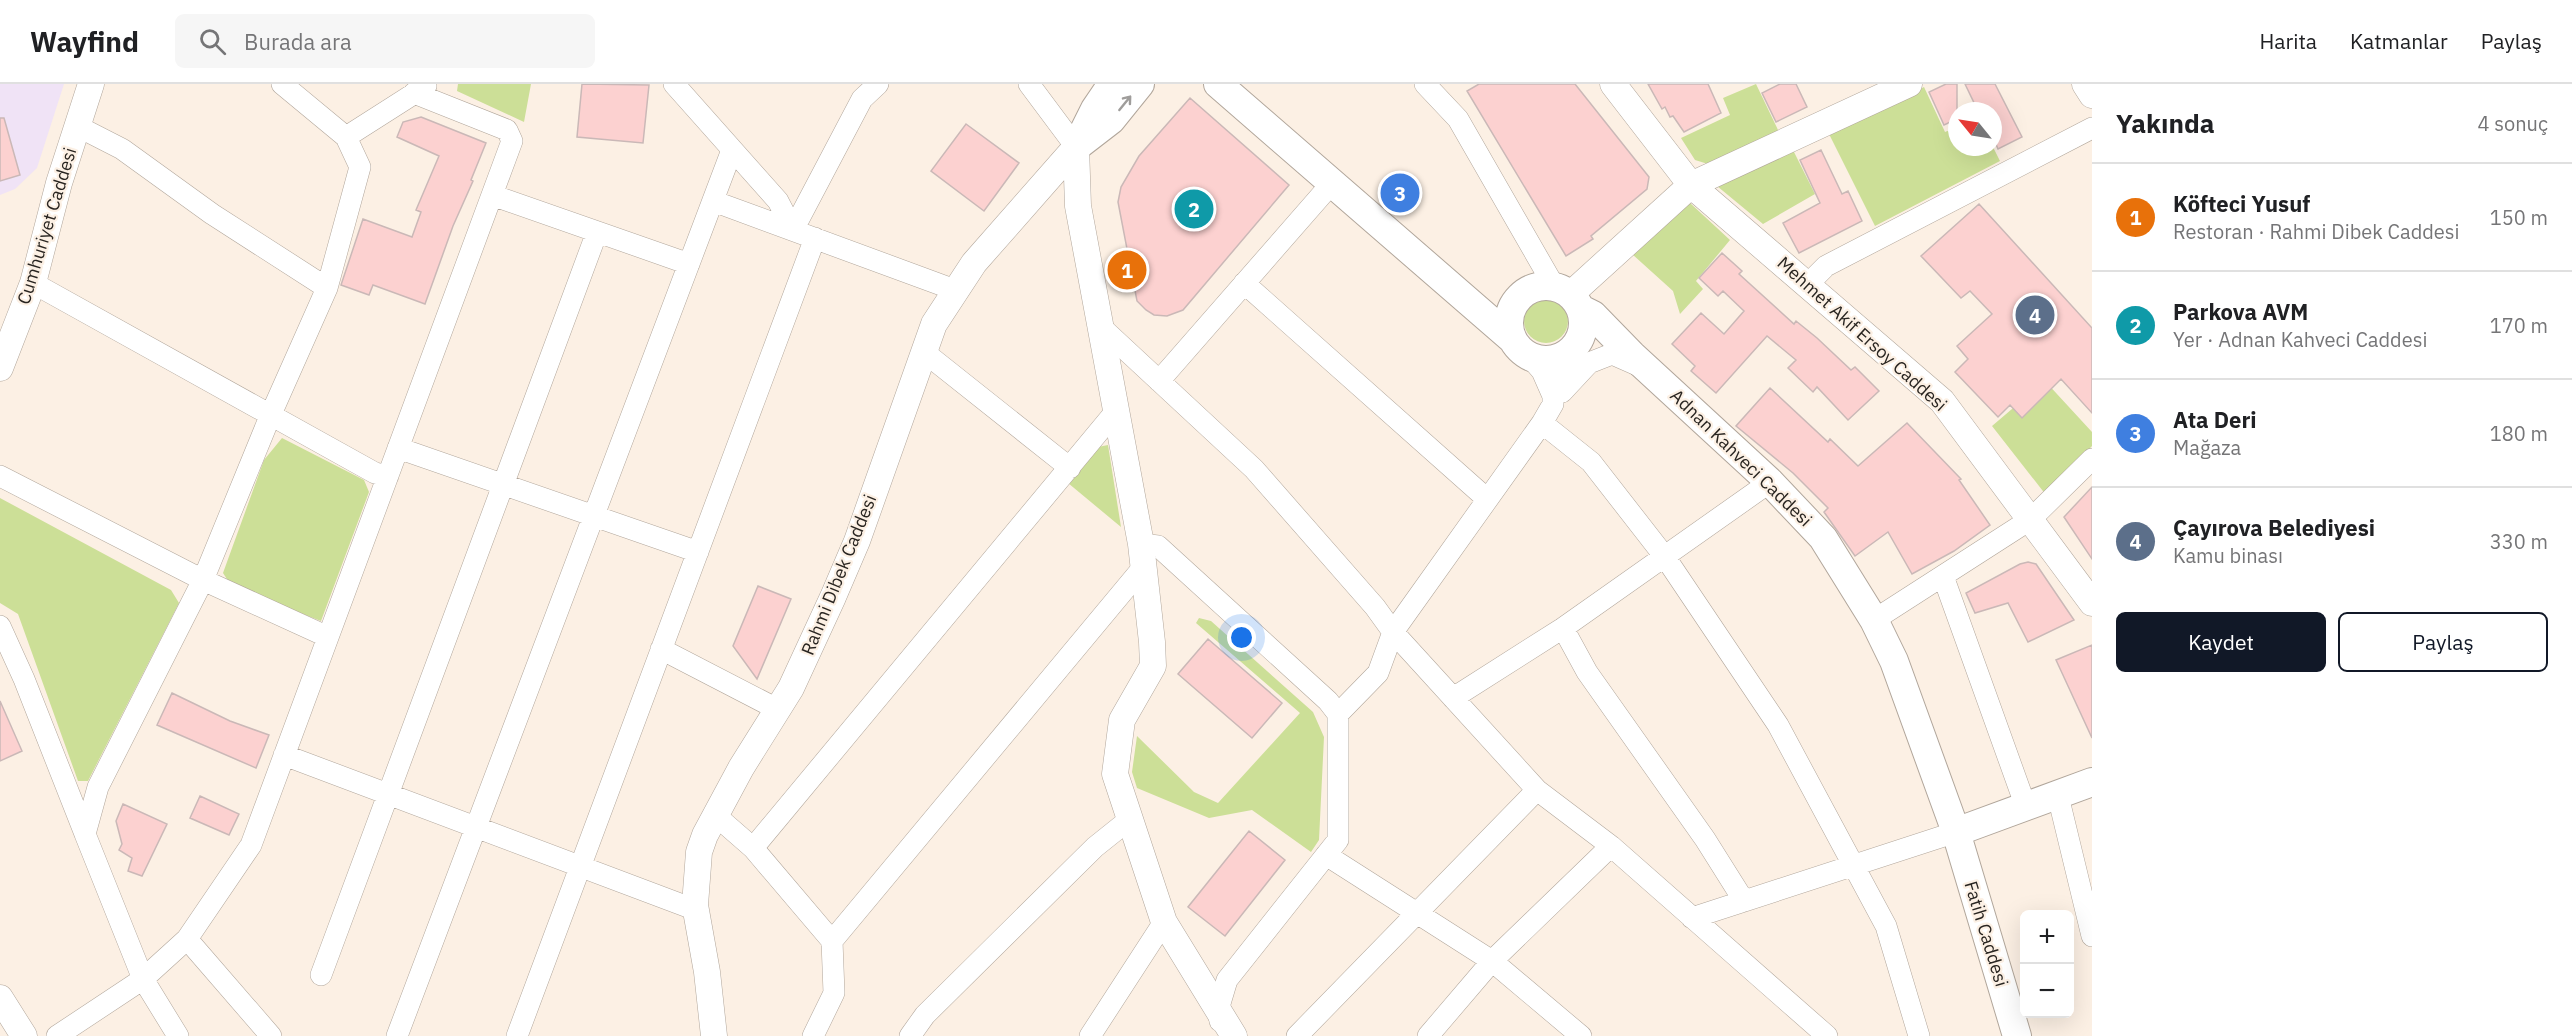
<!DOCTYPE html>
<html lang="tr">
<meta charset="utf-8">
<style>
body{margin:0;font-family:"IBM Plex Sans",sans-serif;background:#f6f6f6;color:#202124}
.controls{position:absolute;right:18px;bottom:18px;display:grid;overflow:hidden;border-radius:9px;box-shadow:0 6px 24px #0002}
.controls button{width:54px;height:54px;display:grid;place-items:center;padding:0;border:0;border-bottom:2px solid #e0e0e0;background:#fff;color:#202124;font:30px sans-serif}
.compass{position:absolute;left:1948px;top:18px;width:54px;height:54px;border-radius:50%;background:#fff;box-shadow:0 6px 24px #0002;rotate:300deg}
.you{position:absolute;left:1242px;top:554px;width:21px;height:21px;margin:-15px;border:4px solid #fff;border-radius:50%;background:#1a73e8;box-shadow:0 0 0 9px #1a73e833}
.badge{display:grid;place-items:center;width:39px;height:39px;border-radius:50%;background:#111827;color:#fff;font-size:20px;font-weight:700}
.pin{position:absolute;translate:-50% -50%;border:3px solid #fff;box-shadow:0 2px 6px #0006}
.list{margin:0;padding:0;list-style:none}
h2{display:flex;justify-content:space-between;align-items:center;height:78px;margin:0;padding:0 24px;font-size:26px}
h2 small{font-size:20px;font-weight:400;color:#757577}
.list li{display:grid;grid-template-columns:39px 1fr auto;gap:18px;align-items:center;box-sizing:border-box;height:108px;padding:0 24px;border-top:2px solid #e0e0e0}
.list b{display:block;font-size:22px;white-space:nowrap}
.list p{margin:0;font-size:20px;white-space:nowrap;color:#757577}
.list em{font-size:20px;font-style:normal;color:#757577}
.actions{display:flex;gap:12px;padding:18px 24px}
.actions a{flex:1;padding:14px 0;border:2px solid #111827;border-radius:9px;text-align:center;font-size:21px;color:#111827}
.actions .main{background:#111827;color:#fff}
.icon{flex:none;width:33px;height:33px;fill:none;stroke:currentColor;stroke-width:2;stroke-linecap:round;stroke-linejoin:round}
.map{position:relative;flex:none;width:2092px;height:952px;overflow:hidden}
header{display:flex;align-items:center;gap:36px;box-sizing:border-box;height:84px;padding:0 30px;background:#fff;border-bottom:2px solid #e0e0e0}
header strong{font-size:28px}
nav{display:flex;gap:33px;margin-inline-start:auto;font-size:21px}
.search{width:420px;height:54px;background:#f6f6f6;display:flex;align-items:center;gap:15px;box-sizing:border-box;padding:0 21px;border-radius:9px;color:#757577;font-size:22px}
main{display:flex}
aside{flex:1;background:#fff}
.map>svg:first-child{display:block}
.commercial{fill:#f0e3f6}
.green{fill:#ccdf97}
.building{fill:#fcd1d0;stroke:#cab8b7;stroke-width:1.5}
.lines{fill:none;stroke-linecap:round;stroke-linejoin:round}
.minor-casing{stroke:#b1a69b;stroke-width:22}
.tertiary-casing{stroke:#b1a69b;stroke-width:27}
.secondary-casing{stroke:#b1a69b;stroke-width:30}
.minor{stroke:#fff;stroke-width:21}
.tertiary{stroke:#fff;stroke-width:26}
.secondary{stroke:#fff;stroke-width:28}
.oneway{stroke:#9f9d9b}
.labels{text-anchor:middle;stroke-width:4.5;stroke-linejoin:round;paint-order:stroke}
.street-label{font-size:18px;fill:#292521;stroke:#fcf0e4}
</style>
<header>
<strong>Wayfind</strong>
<div class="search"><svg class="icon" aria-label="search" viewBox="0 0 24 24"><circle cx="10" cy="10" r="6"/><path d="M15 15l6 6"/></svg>Burada ara</div>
<nav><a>Harita</a><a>Katmanlar</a><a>Paylaş</a></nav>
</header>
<main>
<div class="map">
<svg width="2092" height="952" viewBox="0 0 2092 952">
<rect width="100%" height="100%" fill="#fcf0e4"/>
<!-- commercial -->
<path class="commercial" d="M 0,0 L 64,0 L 37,84 L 15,105 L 0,111 Z"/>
<!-- green -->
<path class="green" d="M 458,0 L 531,0 L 524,38 L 457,7 Z
M 1756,0 L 1779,48 L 1708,80 L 1695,76 L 1681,54 L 1730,31 L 1723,14 Z
M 1924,3 L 1945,48 L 1957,43 L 1957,63 L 1993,63 L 2000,77 L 1875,142 L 1828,48 Z
M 1792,64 L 1815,110 L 1763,140 L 1717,102 Z
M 1690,119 L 1730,156 L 1696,197 L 1703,205 L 1680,230 L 1673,207 L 1632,170 Z
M1524 237a22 22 0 1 1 44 0a22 22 0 1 1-44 0Z
M 2045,297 L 2092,348 L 2092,362 L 2046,411 L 1992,342 Z
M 282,354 L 364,396 L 369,408 L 321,537 L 232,503 L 223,489 L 264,376 Z
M 1108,361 L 1121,443 L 1068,399 L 1098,363 Z
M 0,414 L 171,506 L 179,519 L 88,697 L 78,697 L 18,530 L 0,519 Z
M 1199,534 L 1211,537 L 1313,628 L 1324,653 L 1319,756 L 1311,768 L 1252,726 L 1209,734 L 1137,704 L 1132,688 L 1137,652 L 1194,708 L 1218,719 L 1300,629 L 1196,539 Z"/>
<!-- building -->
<path class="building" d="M 582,0 L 649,1 L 643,59 L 577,53 Z
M 1479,0 L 1575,0 L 1649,93 L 1647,105 L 1591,152 L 1593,155 L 1566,172 L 1467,7 Z
M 1648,0 L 1708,0 L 1721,29 L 1684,48 L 1673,32 L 1670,33 L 1665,23 L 1662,25 Z
M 1780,0 L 1796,0 L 1807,23 L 1776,38 L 1762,9 Z
M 1946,0 L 1957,0 L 1957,35 L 1944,41 L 1929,8 Z
M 1965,0 L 1995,0 L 2022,53 L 1998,65 L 1993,53 L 1993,27 L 1978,27 Z
M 1190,14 L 1289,101 L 1183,226 L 1167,232 L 1154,231 L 1146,226 L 1137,217 L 1118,118 L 1121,103 L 1139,72 Z
M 421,33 L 486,59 L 471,96 L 473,97 L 453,142 L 425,220 L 373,201 L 369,211 L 341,201 L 363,135 L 412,153 L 421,128 L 416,126 L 439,72 L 397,53 L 403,38 Z
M 0,34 L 4,34 L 20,91 L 0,97 Z
M 966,40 L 1019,79 L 984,127 L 931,87 Z
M 1821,66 L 1842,110 L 1848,107 L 1862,137 L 1799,169 L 1783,139 L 1820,119 L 1800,76 Z
M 1979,120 L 2092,244 L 2092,329 L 2061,295 L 2022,334 L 2010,321 L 1998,333 L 1955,288 L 1968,275 L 1957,262 L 1992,230 L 1970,207 L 1961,214 L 1921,172 Z
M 1722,169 L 1742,187 L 1739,190 L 1794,240 L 1796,237 L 1817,254 L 1851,286 L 1855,283 L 1879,307 L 1848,336 L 1817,303 L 1813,308 L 1788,284 L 1796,276 L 1767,252 L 1716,309 L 1691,287 L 1695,282 L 1672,260 L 1701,229 L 1724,250 L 1744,227 L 1723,207 L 1718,212 L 1699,194 Z
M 1770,304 L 1828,358 L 1830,355 L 1858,382 L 1907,339 L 1961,395 L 1959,396 L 1990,441 L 1954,467 L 1912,490 L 1888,448 L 1855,472 L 1824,428 L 1828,424 L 1793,389 L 1736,342 Z
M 2092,403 L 2092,475 L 2064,433 Z
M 2028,478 L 2036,480 L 2074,536 L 2028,558 L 2008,519 L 1975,529 L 1966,509 L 2020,480 Z
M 758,502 L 791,515 L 757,595 L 733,562 Z
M 1208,555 L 1282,619 L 1252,654 L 1178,590 Z
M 2092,561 L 2092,654 L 2056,576 Z
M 172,609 L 230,637 L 269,651 L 256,684 L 157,641 Z
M 0,617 L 22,667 L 0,677 Z
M 200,712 L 239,730 L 229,751 L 190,734 Z
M 123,720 L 167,740 L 142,792 L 128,787 L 132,774 L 119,766 L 122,760 L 116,737 Z
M 1249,747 L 1285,776 L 1225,852 L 1188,823 Z"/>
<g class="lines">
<!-- minor casing -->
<g class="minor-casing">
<path id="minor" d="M 674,0 L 778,117 L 793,146
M 1029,0 L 1076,63
M 1425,0 L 1458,35 L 1554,202
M 77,42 L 122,65 L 212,130 L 327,204
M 346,53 L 426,2
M 492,111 L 689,180
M 713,117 L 955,206
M 793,146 L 862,15 L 878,0
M 33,199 L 375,389 L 388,392
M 1244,199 L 1487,415
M 1808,200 L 1826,182 L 2092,44
M 1100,242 L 1254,385 L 1375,523 L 1393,548 L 1537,706 L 1611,762 L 1827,952
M 924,268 L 1070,384
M 1529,272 L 1542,287 L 1553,312
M 1159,297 L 1332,99
M 1562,308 L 1589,279 L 1612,270 L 1637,281
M 1542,339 L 1591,378 L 1665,473 L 1778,641 L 1886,842 L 1919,952
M 398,364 L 698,468
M 0,392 L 203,496 L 328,553
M 1141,460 L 1158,462 L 1328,617 L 1338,630 L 1338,756 L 1227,896 L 1218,926 L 1220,937
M 1943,492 L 2026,723
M 1874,536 L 2031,435 L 2092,375
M 0,542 L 24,595 L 85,750
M 1563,544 L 1587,588 L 1705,755 L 1744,817
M 661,565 L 777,625
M 1453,614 L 1563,544 L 1770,398
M 1338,630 L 1378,589 L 1393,548 L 1542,339 L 1553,320 L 1553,312 L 1573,265
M 284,671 L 696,826
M 2058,712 L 2092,852
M 714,730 L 753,764 L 832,857 L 834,909 L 813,952
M 753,764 L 1116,327
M 1326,771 L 1492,877 L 1581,952
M 1692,834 L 1956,748
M 187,855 L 271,952
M 832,857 L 1145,481
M 321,891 L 597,148
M 57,952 L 143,895 L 187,855 L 251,761 L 512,57 L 507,46 L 414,9
M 178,952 L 143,895 L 85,750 L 98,703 L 203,496 L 271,330 L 327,204 L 360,83 L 346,53 L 282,0
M 397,952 L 732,66
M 517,952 L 815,154
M 910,952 L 925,931 L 1095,763 L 1130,735
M 1090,952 L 1164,838
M 1297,952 L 1537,706
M 1428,952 L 1492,877 L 1611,762"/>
</g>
<!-- tertiary casing -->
<g class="tertiary-casing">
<path id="tertiary" d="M 1613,0 L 1691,101 L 1942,317 L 2092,519
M 2085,0 L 2092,11
M 1076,63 L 1078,122 L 1141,460 L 1152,558 L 1153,582 L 1122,636 L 1115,690 L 1164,838 L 1234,952
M 1571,210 L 1691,101 L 1909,0
M 0,284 L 33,199 L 59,99 L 91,0
M 0,914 L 24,952
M 714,952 L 707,888 L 695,821 L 699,768 L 705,751 L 741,684 L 791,604 L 833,513 L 857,457 L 934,240 L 974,179 L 1076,63"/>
</g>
<!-- secondary casing -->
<g class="secondary-casing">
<path id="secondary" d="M 1218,0 L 1513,256
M 1080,55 L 1095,25 L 1112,0
M 1076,63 L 1111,36 L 1140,0
M1509 239a37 37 0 1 1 74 0a37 37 0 1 1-74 0Z
M 1581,225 L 1593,231 L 1632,271 L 1770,398 L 1823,454 L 1874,536 L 1894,577 L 1956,748 L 2017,952
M 1956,748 L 2092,698"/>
</g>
<!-- minor -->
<use href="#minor" class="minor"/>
<!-- tertiary -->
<use href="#tertiary" class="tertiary"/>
<!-- secondary -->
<use href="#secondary" class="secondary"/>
</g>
<!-- one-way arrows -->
<defs><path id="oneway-shaft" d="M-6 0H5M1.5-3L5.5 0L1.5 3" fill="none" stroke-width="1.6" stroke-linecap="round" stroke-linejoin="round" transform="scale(1.5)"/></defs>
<use class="oneway" href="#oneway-shaft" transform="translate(1125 19) rotate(-51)"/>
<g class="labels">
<!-- street labels -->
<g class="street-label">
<text transform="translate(47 142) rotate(-73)" y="6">Cumhuriyet Caddesi</text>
<text transform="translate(1862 250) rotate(42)" y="6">Mehmet Akif Ersoy Caddesi</text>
<text transform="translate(1741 374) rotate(44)" y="6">Adnan Kahveci Caddesi</text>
<text transform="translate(839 491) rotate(-68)" y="6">Rahmi Dibek Caddesi</text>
<text transform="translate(1986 850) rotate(73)" y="6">Fatih Caddesi</text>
</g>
</g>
</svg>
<div class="controls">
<button>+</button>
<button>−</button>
</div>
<svg class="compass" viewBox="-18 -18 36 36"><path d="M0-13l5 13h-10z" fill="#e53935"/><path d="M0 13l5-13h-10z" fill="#757577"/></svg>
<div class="you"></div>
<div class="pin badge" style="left:1127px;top:186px;background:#e8710a">1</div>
<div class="pin badge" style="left:1194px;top:125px;background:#0f9aa8">2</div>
<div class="pin badge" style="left:1400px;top:109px;background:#3f7fe0">3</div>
<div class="pin badge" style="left:2035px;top:231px;background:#5c6f8a">4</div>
</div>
<aside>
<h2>Yakında<small>4 sonuç</small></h2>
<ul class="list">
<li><span class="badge" style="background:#e8710a">1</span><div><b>Köfteci Yusuf</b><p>Restoran · Rahmi Dibek Caddesi</p></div><em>150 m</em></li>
<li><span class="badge" style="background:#0f9aa8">2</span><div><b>Parkova AVM</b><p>Yer · Adnan Kahveci Caddesi</p></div><em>170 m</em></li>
<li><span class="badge" style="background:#3f7fe0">3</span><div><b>Ata Deri</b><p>Mağaza</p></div><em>180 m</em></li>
<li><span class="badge" style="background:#5c6f8a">4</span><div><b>Çayırova Belediyesi</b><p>Kamu binası</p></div><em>330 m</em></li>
</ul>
<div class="actions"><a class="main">Kaydet</a><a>Paylaş</a></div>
</aside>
</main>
